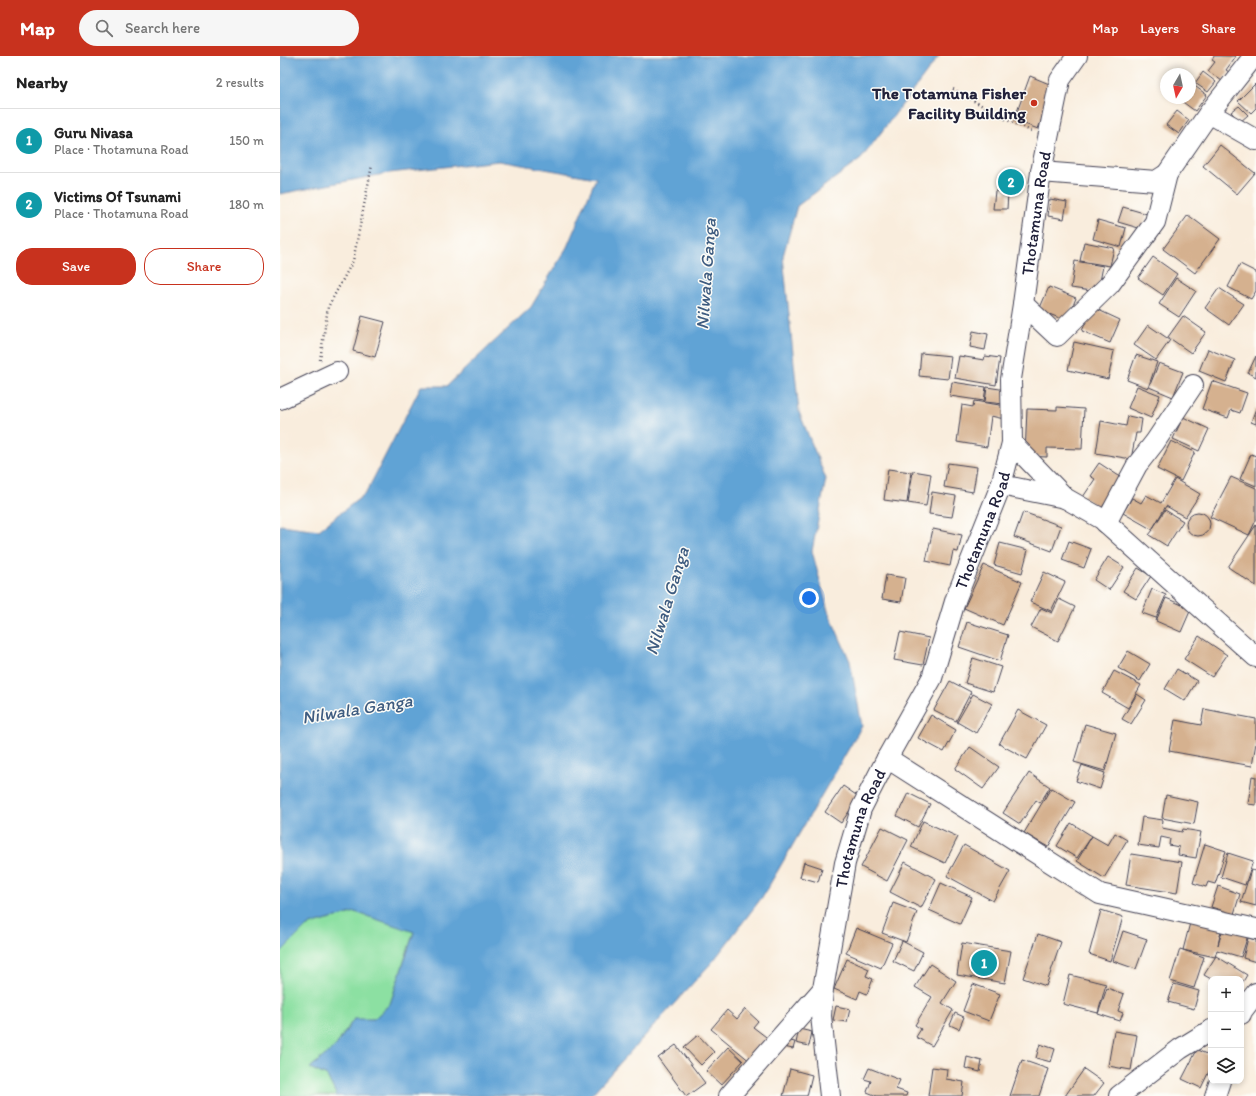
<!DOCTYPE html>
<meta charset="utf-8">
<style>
body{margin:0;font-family:Itim,sans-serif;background:#f6f6f6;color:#222}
.controls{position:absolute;right:12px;bottom:12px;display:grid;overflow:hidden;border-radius:8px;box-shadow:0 2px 6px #0003}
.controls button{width:36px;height:36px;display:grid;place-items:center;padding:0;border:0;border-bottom:1px solid #e0e0e0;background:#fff;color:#222;font:20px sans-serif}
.compass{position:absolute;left:880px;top:12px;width:36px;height:36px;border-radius:50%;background:#fff;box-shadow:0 2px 6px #0003;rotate:189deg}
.you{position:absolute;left:529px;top:542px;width:14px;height:14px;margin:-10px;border:3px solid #fff;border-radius:50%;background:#1a73e8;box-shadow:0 0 0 6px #1a73e833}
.badge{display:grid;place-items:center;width:26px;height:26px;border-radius:50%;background:#c8321e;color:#fff;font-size:13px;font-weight:700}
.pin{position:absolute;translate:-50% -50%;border:2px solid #fff;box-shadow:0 1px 4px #0006}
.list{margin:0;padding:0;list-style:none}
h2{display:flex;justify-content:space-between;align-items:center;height:52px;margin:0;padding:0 16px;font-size:17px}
h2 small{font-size:13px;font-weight:400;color:#767676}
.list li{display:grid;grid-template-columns:26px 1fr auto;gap:12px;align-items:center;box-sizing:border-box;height:64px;padding:0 16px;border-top:1px solid #e0e0e0}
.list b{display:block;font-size:15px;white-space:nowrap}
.list p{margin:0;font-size:13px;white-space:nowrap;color:#767676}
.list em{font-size:13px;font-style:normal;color:#767676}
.actions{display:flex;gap:8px;padding:12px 16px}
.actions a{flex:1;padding:9px 0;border:1px solid #c8321e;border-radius:16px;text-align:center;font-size:14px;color:#c8321e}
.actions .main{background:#c8321e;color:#fff}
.icon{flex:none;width:22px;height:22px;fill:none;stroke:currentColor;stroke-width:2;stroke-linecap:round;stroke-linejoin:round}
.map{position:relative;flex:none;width:976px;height:1040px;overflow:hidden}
header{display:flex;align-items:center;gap:24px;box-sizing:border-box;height:56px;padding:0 20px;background:#c8321e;color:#fff}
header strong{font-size:19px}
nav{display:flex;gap:22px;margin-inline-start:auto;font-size:14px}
.search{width:280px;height:36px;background:#f6f6f6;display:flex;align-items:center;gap:10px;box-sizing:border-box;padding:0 14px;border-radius:22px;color:#767676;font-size:15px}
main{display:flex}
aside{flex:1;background:#fff}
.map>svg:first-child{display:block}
.green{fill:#8ce0a2;stroke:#57816e}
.water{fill:#61a3d5;stroke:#426288}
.building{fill:#d5b18f}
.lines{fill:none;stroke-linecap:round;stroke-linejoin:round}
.minor-casing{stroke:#424053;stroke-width:22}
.path{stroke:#424053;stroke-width:2.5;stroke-dasharray:1 3;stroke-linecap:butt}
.minor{stroke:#fff;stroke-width:20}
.poi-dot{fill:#c8321e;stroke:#fdfcf7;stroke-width:1.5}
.labels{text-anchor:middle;stroke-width:3;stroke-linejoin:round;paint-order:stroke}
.poi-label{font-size:17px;font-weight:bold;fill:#22223b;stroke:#fdfcf7;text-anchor:end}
.street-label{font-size:17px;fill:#22223b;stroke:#fdfcf7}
.water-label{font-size:18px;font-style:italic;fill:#3e5c80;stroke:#fdfcf7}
</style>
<header>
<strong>Map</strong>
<div class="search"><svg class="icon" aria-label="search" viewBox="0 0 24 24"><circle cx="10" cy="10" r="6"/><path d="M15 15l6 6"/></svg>Search here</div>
<nav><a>Map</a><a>Layers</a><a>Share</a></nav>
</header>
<main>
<aside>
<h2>Nearby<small>2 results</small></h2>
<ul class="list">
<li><span class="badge" style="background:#0f9aa8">1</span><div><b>Guru Nivasa</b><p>Place · Thotamuna Road</p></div><em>150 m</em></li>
<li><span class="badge" style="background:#0f9aa8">2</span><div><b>Victims Of Tsunami</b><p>Place · Thotamuna Road</p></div><em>180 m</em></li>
</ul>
<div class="actions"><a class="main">Save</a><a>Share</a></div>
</aside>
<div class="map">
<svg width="976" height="1040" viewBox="0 0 976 1040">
<rect width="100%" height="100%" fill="#fdfcf7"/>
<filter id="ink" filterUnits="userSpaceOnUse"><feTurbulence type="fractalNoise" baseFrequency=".025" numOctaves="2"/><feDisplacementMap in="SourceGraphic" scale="8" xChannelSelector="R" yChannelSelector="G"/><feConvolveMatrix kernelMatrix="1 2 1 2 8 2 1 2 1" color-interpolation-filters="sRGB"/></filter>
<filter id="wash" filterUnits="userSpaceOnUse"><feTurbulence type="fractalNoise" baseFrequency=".012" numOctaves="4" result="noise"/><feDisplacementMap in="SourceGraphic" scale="16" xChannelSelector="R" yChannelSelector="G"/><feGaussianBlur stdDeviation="0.9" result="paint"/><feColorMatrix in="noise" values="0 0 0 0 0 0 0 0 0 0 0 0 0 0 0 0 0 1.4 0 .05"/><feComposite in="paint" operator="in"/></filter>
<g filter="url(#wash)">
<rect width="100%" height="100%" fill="#f9eddd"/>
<!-- green -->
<path class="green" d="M 75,856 L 134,875 L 110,948 L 94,963 L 73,964 L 55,991 L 30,1012 L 47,1020 L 56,1038 L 54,1040 L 0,1040 L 0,897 L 27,870 Z"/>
<!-- water -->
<path class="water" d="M 0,0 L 659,0 L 581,103 L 517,150 L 503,200 L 519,356 L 546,423 L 532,495 L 548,555 L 570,605 L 582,670 L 483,840 L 434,904 L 310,1040 L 54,1040 L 56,1038 L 47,1020 L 30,1012 L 55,991 L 74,963 L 94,963 L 110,948 L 134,876 L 75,856 L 27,870 L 0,897 L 0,469 L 39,474 L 86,437 L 141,330 L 167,330 L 251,251 L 287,191 L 316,122 L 219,105 L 109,117 L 0,138 Z"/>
<g id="blocks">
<!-- building -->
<path class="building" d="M 934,0 L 956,0 L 946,14 L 949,16 L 942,25 L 928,15 L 935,6 L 932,4 Z
M 923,16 L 936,26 L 928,36 L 915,27 Z
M 750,20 L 774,30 L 758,73 L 734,64 Z
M 912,28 L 927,39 L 915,55 L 900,44 L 902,42 L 910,42 L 910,31 Z
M 975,28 L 976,52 L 971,57 L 958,45 Z
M 959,50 L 968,59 L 960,66 L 951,56 Z
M 897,55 L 909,64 L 899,78 L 886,69 Z
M 940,89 L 975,117 L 957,138 L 923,110 Z
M 715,135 L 728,137 L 727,153 L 713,153 Z
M 770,143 L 787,146 L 784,163 L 768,160 Z
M 843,151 L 867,158 L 862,173 L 838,166 Z
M 908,159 L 940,183 L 915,217 L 883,193 Z
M 818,164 L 846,172 L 841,191 L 813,183 Z
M 804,186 L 834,192 L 830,210 L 800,205 Z
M 873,201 L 897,218 L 883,239 L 858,222 Z
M 795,205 L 823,210 L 818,236 L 791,232 Z
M 960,208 L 976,216 L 976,235 L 971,243 L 948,231 Z
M 896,222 L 916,235 L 899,261 L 879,248 Z
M 769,231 L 796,242 L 787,265 L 759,254 Z
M 939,232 L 964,248 L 949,269 L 925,252 Z
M 812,251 L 840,264 L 830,287 L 802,275 Z
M 82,260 L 105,266 L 95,301 L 73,295 Z
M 903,260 L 926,276 L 911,297 L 888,281 Z
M 868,269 L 890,284 L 876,304 L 854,289 Z
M 693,275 L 708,278 L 705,294 L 690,291 Z
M 794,286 L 834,295 L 828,323 L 788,314 Z
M 928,293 L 955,304 L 946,326 L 919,315 Z
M 641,297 L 671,300 L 668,323 L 639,320 Z
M 856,299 L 877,306 L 868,332 L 847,324 Z
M 679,300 L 704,304 L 705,300 L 720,302 L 716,329 L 675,322 Z
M 976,300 L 976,321 L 968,317 Z
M 879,307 L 903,316 L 893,341 L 869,331 Z
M 932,325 L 967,337 L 960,357 L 951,354 L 948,362 L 922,353 Z
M 672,326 L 706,331 L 704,345 L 670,340 Z
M 857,330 L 880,339 L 871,362 L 848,352 Z
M 707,331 L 726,334 L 724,348 L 705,346 Z
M 694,345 L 726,350 L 724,363 L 711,360 L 707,391 L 677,386 L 682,349 L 693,351 Z
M 777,351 L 804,353 L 802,393 L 767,392 L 767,401 L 745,400 L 747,353 L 777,354 Z
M 976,352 L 976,368 L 971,366 Z
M 848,360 L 862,363 L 860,377 L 856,377 L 851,403 L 816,397 L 821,365 L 846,370 Z
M 903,361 L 929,373 L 919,395 L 893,383 Z
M 891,385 L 915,396 L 901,425 L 877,413 Z
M 971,398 L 976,400 L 976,430 L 960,423 Z
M 668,407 L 697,411 L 693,436 L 664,431 Z
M 819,407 L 842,422 L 821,453 L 803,441 L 815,423 L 810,420 Z
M 608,413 L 631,416 L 627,447 L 604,444 Z
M 633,415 L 651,418 L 646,450 L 628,447 Z
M 951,421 L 976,432 L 976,464 L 969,479 L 930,461 Z
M 895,423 L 920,438 L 905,461 L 886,450 L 873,472 L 885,454 L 903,465 L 887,490 L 869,479 L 873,474 L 843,457 L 852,442 L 861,447 L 866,439 L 881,447 Z
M 652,436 L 676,440 L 672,461 L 649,458 Z
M 743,456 L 781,470 L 772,495 L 734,481 Z
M906 468a12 12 0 1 1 24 0a12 12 0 1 1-24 0Z
M 976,469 L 976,530 L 948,511 Z
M 653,473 L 682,479 L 678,496 L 673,495 L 670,510 L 646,505 Z
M 789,485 L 811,493 L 804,512 L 782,504 Z
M 720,487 L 748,494 L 742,517 L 714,509 Z
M 828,501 L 844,511 L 829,534 L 814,524 Z
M 704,509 L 742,526 L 723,569 L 684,552 Z
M 858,512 L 871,520 L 856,543 L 843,535 Z
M 764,516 L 785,526 L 771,555 L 750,546 Z
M 606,519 L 625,522 L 621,546 L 602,543 Z
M 872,533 L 886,539 L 876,562 L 862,557 Z
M 886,542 L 911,553 L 901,576 L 876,565 Z
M 779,543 L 795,551 L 778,585 L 751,571 L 761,552 L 772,557 Z
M 687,566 L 728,579 L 720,605 L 679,591 Z
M 620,576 L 649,582 L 643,609 L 614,604 Z
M 919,580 L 947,599 L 932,621 L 904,603 Z
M 848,595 L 870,608 L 860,625 L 838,612 Z
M 693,602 L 721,611 L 713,636 L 685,627 Z
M 897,613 L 917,625 L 905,645 L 885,633 Z
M 834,615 L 861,629 L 848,652 L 822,637 Z
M 670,625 L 691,636 L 676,665 L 654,654 Z
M 693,638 L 712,648 L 696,677 L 677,666 Z
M 857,638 L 866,644 L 851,668 L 842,663 Z
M 924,653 L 976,663 L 976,687 L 972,710 L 889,695 L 895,664 L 921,669 Z
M 738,654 L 766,669 L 747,703 L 719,688 Z
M 651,659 L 676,674 L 664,696 L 638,682 Z
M 805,668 L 836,677 L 825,715 L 794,706 Z
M 690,691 L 719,711 L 703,733 L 675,713 Z
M 802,709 L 825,717 L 820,733 L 796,725 Z
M 749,717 L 770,731 L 760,747 L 756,744 L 740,768 L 723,757 Z
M 972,720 L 976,721 L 976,749 L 968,748 Z
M 563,730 L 579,741 L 561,767 L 545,756 Z
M 771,732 L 795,746 L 768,791 L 744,777 Z
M 628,737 L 650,748 L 638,771 L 617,760 Z
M 886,739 L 918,746 L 914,768 L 882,762 Z
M 862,761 L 883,764 L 882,772 L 902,776 L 903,773 L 921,776 L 916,802 L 898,799 L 899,791 L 889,789 L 890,783 L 881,781 L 879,792 L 858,789 Z
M 643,765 L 678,781 L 665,807 L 631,791 Z
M 791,767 L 812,780 L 797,802 L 777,790 Z
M 602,771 L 628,784 L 607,825 L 581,811 Z
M 835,777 L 847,784 L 824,822 L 797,805 L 812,780 L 828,789 Z
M 925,788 L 946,795 L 935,828 L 928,826 L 926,831 L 913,827 Z
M 684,789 L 730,815 L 713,845 L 667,820 Z
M 948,797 L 973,805 L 965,829 L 941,821 Z
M 851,798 L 902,806 L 897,837 L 846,829 Z
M 524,806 L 542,812 L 538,826 L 520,821 Z
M 625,806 L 656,823 L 641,852 L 610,836 Z
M 971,814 L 976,815 L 976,850 L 961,846 Z
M 661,827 L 692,841 L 680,868 L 649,854 Z
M 938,830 L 960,838 L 954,858 L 931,851 Z
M 613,847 L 637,856 L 626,886 L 602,877 Z
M 821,854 L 843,861 L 830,905 L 809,898 Z
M 911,863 L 942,870 L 938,889 L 944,869 L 969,876 L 961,901 L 937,894 L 935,901 L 903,894 Z
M 576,872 L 612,887 L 601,912 L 566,897 Z
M 843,875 L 867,883 L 856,913 L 833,905 Z
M 758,878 L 781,886 L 766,930 L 743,922 Z
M 968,882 L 976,884 L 976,906 L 963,902 Z
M 622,885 L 643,896 L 634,915 L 613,905 Z
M 682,887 L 731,895 L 725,927 L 677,919 Z
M 900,893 L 924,901 L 914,932 L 890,925 Z
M 936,900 L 967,919 L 961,929 L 961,923 L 931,923 L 924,919 Z
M 567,903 L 589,913 L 586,920 L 593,923 L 587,938 L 580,935 L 577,943 L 554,933 Z
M 650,908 L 676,925 L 662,947 L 673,954 L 652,990 L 636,981 L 641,973 L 635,969 L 652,941 L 635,931 Z
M 790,919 L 826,928 L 818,957 L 783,948 Z
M 693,928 L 720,938 L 709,965 L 683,955 Z
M 894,928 L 919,935 L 914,953 L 888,946 Z
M 827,932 L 844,938 L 838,955 L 843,957 L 840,965 L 818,958 Z
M 556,950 L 570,953 L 567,966 L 553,964 Z
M 465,953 L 478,965 L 473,971 L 490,984 L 471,1006 L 431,973 L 447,954 L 457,963 Z
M 675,957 L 684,961 L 679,973 L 670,969 Z
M 519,973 L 532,976 L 529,990 L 516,987 Z
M 834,975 L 857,979 L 851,1014 L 828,1010 Z
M 418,979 L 434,996 L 421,1009 L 404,991 Z
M 505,984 L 515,986 L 513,993 L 503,991 Z
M 760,988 L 775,993 L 771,1006 L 756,1002 Z
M 396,989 L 425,1027 L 407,1040 L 406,1040 L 378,1002 Z
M 448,991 L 463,1005 L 441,1029 L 426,1015 Z
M 917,994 L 931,1000 L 931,1011 L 921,1032 L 902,1023 Z
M 687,1001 L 702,1005 L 700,1016 L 685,1012 Z
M 742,1004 L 768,1013 L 759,1040 L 730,1040 Z
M 652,1011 L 667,1013 L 666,1023 L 684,1026 L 682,1040 L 648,1040 Z
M 589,1012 L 620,1024 L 616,1033 L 627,1037 L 626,1040 L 597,1040 L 587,1036 L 591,1025 L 584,1023 Z
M 510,1013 L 532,1019 L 527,1040 L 503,1040 Z
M 804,1013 L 824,1027 L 814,1040 L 785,1040 Z"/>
</g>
</g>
<g filter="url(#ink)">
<use href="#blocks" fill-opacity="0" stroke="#424053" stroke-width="1"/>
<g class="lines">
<!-- minor casing -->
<g class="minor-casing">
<g id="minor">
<path d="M 929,57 L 976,84"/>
<path d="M 761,116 L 876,125 L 887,118 L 929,57 L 974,0"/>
<path d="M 743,248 L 777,280 L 830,228 L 875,166 L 887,118"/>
<path d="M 0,343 L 57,316"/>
<path d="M 732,387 L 785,442 L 822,463 L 976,601"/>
<path d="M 721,429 L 785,442"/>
<path d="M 826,467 L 857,409 L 875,386 L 913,329"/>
<path d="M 607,702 L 820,838 L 976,873"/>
<path d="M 961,958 L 962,955 L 976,937"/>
<path d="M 449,1040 L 543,933"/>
<path id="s1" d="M 550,1040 L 541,960 L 543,933 L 565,807 L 581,753 L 607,702 L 652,622 L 676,542 L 721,429 L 732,387 L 731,323 L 743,248 L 761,116 L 780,24 L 797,0"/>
<path d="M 839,1040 L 900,993 L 931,974"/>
<path d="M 935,1040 L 940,1025"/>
</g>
</g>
<!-- path -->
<path class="path" d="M 673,33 L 727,64 L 751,75
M 40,304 L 48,251 L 73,205 L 92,109"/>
<!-- minor -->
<use href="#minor" class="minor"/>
</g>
</g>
<!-- markers -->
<circle class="poi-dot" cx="754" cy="47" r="4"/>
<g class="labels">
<!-- poi labels -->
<g class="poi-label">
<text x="746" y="43">The Totamuna Fisher<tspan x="746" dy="20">Facility Building</tspan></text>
</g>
<!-- street labels -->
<g class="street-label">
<text dy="6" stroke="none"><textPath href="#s1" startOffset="921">Thotamuna Road</textPath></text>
<text dy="6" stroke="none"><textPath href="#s1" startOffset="597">Thotamuna Road</textPath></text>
<text dy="6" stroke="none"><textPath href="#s1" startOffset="273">Thotamuna Road</textPath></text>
</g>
<!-- water labels -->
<g class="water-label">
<text transform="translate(426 218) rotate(-86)" y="6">Nilwala Ganga</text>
<text transform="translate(387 545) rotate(-73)" y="6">Nilwala Ganga</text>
<text transform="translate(77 653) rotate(-9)" y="6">Nilwala Ganga</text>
</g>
</g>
</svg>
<div class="controls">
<button>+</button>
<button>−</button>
<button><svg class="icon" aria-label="layers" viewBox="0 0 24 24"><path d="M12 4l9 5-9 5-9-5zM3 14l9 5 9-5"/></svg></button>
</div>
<svg class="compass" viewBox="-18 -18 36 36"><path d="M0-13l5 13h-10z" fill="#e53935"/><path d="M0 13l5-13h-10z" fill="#767676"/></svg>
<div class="you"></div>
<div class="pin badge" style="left:704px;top:907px;background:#0f9aa8">1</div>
<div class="pin badge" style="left:731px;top:126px;background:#0f9aa8">2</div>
</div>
</main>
